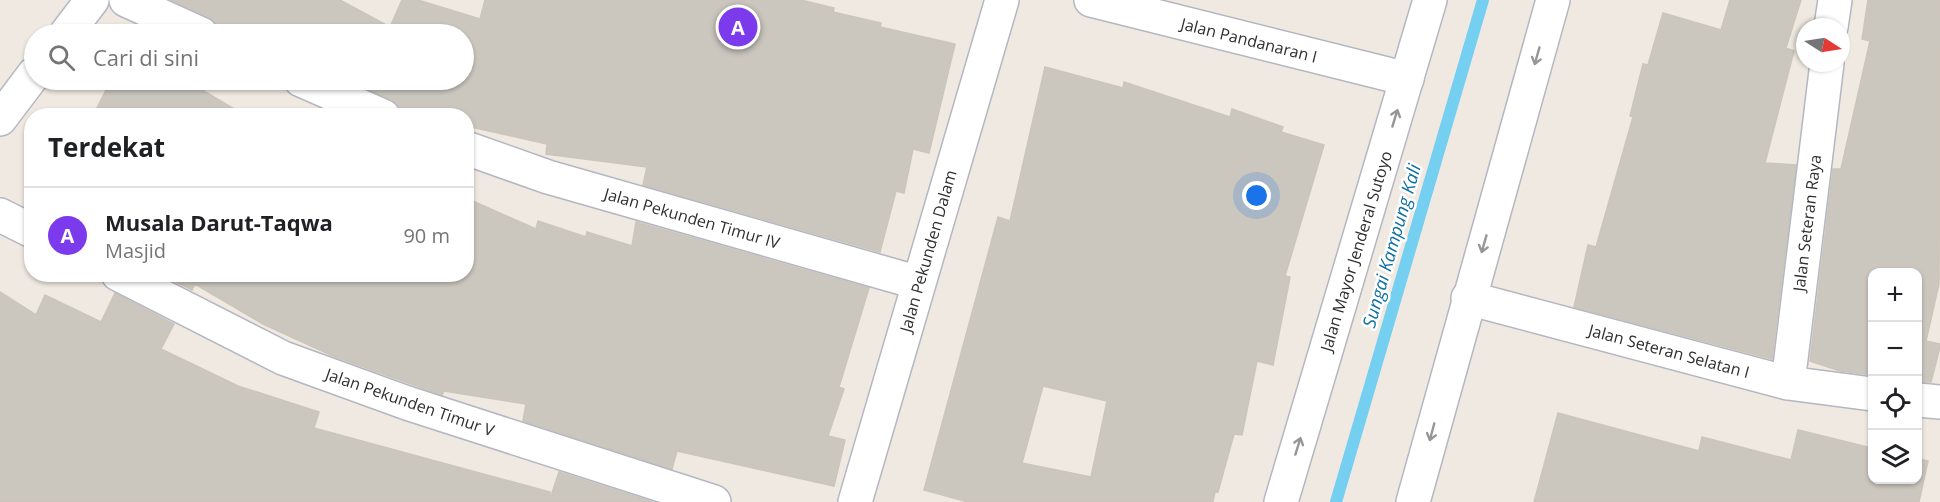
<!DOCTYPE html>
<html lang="id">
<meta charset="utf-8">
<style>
body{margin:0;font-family:"Open Sans",sans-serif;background:#f6f6f6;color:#202124}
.controls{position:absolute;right:18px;bottom:18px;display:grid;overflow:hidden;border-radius:12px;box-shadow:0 2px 4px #0004}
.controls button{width:54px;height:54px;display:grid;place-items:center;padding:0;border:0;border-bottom:2px solid #e0e0e0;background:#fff;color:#202124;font:30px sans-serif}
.compass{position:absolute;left:1796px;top:18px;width:54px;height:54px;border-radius:50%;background:#fff;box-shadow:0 2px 4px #0004;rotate:102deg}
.you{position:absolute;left:1257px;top:196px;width:21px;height:21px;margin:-15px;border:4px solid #fff;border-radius:50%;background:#1a73e8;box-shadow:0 0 0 9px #1a73e833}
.badge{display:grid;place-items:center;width:39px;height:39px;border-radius:50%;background:#7c3aed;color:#fff;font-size:20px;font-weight:700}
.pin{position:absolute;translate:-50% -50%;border:3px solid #fff;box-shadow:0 2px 6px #0006}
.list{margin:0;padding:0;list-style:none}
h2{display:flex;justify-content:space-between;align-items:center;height:78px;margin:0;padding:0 24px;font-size:26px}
h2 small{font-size:20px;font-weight:400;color:#757577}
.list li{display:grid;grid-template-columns:39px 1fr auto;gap:18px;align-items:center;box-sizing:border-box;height:96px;padding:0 24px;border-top:2px solid #e0e0e0}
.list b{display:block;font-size:22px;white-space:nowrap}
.list p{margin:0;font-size:20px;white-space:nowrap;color:#757577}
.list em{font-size:20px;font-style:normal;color:#757577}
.icon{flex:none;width:33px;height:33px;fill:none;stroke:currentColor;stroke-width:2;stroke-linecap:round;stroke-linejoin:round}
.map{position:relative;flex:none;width:1940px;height:502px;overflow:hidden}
.search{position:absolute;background:#fff;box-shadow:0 2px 4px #0004;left:24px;top:24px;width:450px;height:66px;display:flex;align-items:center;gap:15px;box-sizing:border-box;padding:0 21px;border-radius:33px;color:#757577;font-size:22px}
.panel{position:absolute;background:#fff;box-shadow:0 2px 4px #0004;left:24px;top:108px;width:450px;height:174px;border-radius:24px}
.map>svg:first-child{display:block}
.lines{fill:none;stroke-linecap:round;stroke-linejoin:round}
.stream{stroke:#75cff0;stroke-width:12}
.building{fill:#cbc7bf;stroke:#cbc5ba;stroke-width:1.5;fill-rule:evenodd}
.minor-casing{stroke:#b4b7c1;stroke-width:36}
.secondary-casing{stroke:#b4b7c1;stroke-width:36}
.minor{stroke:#fff;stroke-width:33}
.secondary{stroke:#fff;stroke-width:33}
.oneway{stroke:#969696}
.labels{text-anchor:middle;stroke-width:5;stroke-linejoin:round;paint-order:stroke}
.street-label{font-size:16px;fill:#2e2e2e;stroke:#fff}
.water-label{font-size:18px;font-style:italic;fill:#0d6fa3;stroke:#fff}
</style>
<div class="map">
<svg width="1940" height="502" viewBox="0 0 1940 502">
<rect width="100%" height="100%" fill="#efe9e1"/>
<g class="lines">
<!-- stream -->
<path class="stream" d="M 1336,502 L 1483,0"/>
</g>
<!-- building -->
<path class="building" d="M 171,0 L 340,0 L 390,27 L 402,0 L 418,0 L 480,19 L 485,0 L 801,0 L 834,8 L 833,12 L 881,23 L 880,27 L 955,44 L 929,153 L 913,149 L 904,193 L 896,191 L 880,252 L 643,185 L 647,167 L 546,154 L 547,144 L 466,126 L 466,116 L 439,116 L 399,107 L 391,99 L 346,80 L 464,80 L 464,34 L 242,34 L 223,24 L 219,31 L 216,23 L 209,17 Z
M 1730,0 L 1801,0 L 1786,48 L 1794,51 L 1765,163 L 1796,165 L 1772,359 L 1574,307 L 1588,245 L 1596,247 L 1633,117 L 1630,116 L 1643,64 L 1648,65 L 1663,13 L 1721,30 Z
M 1868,0 L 1940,0 L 1939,284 L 1926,341 L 1940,344 L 1940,347 L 1931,382 L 1917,382 L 1917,273 L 1872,273 L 1872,375 L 1840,371 L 1810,361 L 1833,169 L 1841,169 L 1870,41 L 1862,39 Z
M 1045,67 L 1123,88 L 1124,82 L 1230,117 L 1232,109 L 1283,127 L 1281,132 L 1324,145 L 1285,276 L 1290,277 L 1273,365 L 1257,361 L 1242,435 L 1234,434 L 1218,492 L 1215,491 L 1213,502 L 968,502 L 924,490 L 998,217 L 1010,221 ZM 1043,386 L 1107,401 L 1091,477 L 1022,463 Z
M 111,80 L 195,80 L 192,84 L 246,116 L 93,116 Z
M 466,198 L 536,229 L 538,221 L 586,237 L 587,232 L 632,246 L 636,222 L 869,288 L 839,387 L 844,389 L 828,436 L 845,440 L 834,486 L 677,451 L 672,469 L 523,421 L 526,404 L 444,391 L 442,395 L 333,356 L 263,324 L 195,284 L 192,290 L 160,274 L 466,274 Z
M 0,292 L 36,315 L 45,295 L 101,322 L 115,293 L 174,324 L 161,349 L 238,386 L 319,412 L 314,428 L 550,492 L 549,502 L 0,502 Z
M 1558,413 L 1699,451 L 1702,437 L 1791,460 L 1798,430 L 1872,448 L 1872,480 L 1917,480 L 1917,458 L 1928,461 L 1919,502 L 1534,502 Z
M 559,472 L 653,502 L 549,502 Z"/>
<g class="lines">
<!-- minor casing -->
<g class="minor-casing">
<path id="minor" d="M 126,0 L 201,34
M 1091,0 L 1407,79
M 1831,27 L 1835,0
M 66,34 L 92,0
M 301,80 L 383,116
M 0,119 L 34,74
M 466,148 L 548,177 L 919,283
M 0,215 L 32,231
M 118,274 L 283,358 L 407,403 L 714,502
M 1468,298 L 1788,383 L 1872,394
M 1788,383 L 1827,63
M 1918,400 L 1940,402
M 855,502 L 1002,0"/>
</g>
<!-- secondary casing -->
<g class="secondary-casing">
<path id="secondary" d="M 1281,502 L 1430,0
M 1413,502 L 1553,0"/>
</g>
<!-- minor -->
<use href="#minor" class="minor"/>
<!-- secondary -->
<use href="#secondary" class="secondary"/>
</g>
<!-- one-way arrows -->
<defs><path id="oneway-shaft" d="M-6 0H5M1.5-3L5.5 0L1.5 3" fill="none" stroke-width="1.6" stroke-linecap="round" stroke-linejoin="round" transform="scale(1.5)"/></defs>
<g class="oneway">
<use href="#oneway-shaft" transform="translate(1537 56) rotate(106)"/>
<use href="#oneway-shaft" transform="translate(1395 118) rotate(-73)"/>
<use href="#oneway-shaft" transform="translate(1484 244) rotate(106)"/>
<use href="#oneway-shaft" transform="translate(1432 432) rotate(105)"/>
<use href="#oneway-shaft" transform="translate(1298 446) rotate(-73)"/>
</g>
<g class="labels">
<!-- street labels -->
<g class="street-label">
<text transform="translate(1249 40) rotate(14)" y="6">Jalan Pandanaran I</text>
<text transform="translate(692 218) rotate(16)" y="6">Jalan Pekunden Timur IV</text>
<text transform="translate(1807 223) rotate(-83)" y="6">Jalan Seteran Raya</text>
<text transform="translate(928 251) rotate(-74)" y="6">Jalan Pekunden Dalam</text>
<text transform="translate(1356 251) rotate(-73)" y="6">Jalan Mayor Jenderal Sutoyo</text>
<text transform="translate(1669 351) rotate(15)" y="6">Jalan Seteran Selatan I</text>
<text transform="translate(410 402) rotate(19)" y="6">Jalan Pekunden Timur V</text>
</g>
<!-- water labels -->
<g class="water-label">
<text transform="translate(1392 246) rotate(-74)" y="6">Sungai Kampung Kali</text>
</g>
</g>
</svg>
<div class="controls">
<button>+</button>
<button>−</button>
<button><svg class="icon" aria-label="locate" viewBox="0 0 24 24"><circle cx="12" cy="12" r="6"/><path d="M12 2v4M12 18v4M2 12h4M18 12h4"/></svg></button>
<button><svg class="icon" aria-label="layers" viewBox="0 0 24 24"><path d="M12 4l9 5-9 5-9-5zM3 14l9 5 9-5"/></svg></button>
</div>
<svg class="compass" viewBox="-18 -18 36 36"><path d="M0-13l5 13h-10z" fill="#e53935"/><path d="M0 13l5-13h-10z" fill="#757577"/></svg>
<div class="you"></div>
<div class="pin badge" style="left:738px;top:27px">A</div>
<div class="search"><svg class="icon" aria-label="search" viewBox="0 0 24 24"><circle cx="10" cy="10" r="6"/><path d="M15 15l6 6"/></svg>Cari di sini</div>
<section class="panel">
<h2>Terdekat<small></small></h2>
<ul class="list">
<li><span class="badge">A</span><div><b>Musala Darut-Taqwa</b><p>Masjid</p></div><em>90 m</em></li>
</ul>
</section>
</div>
